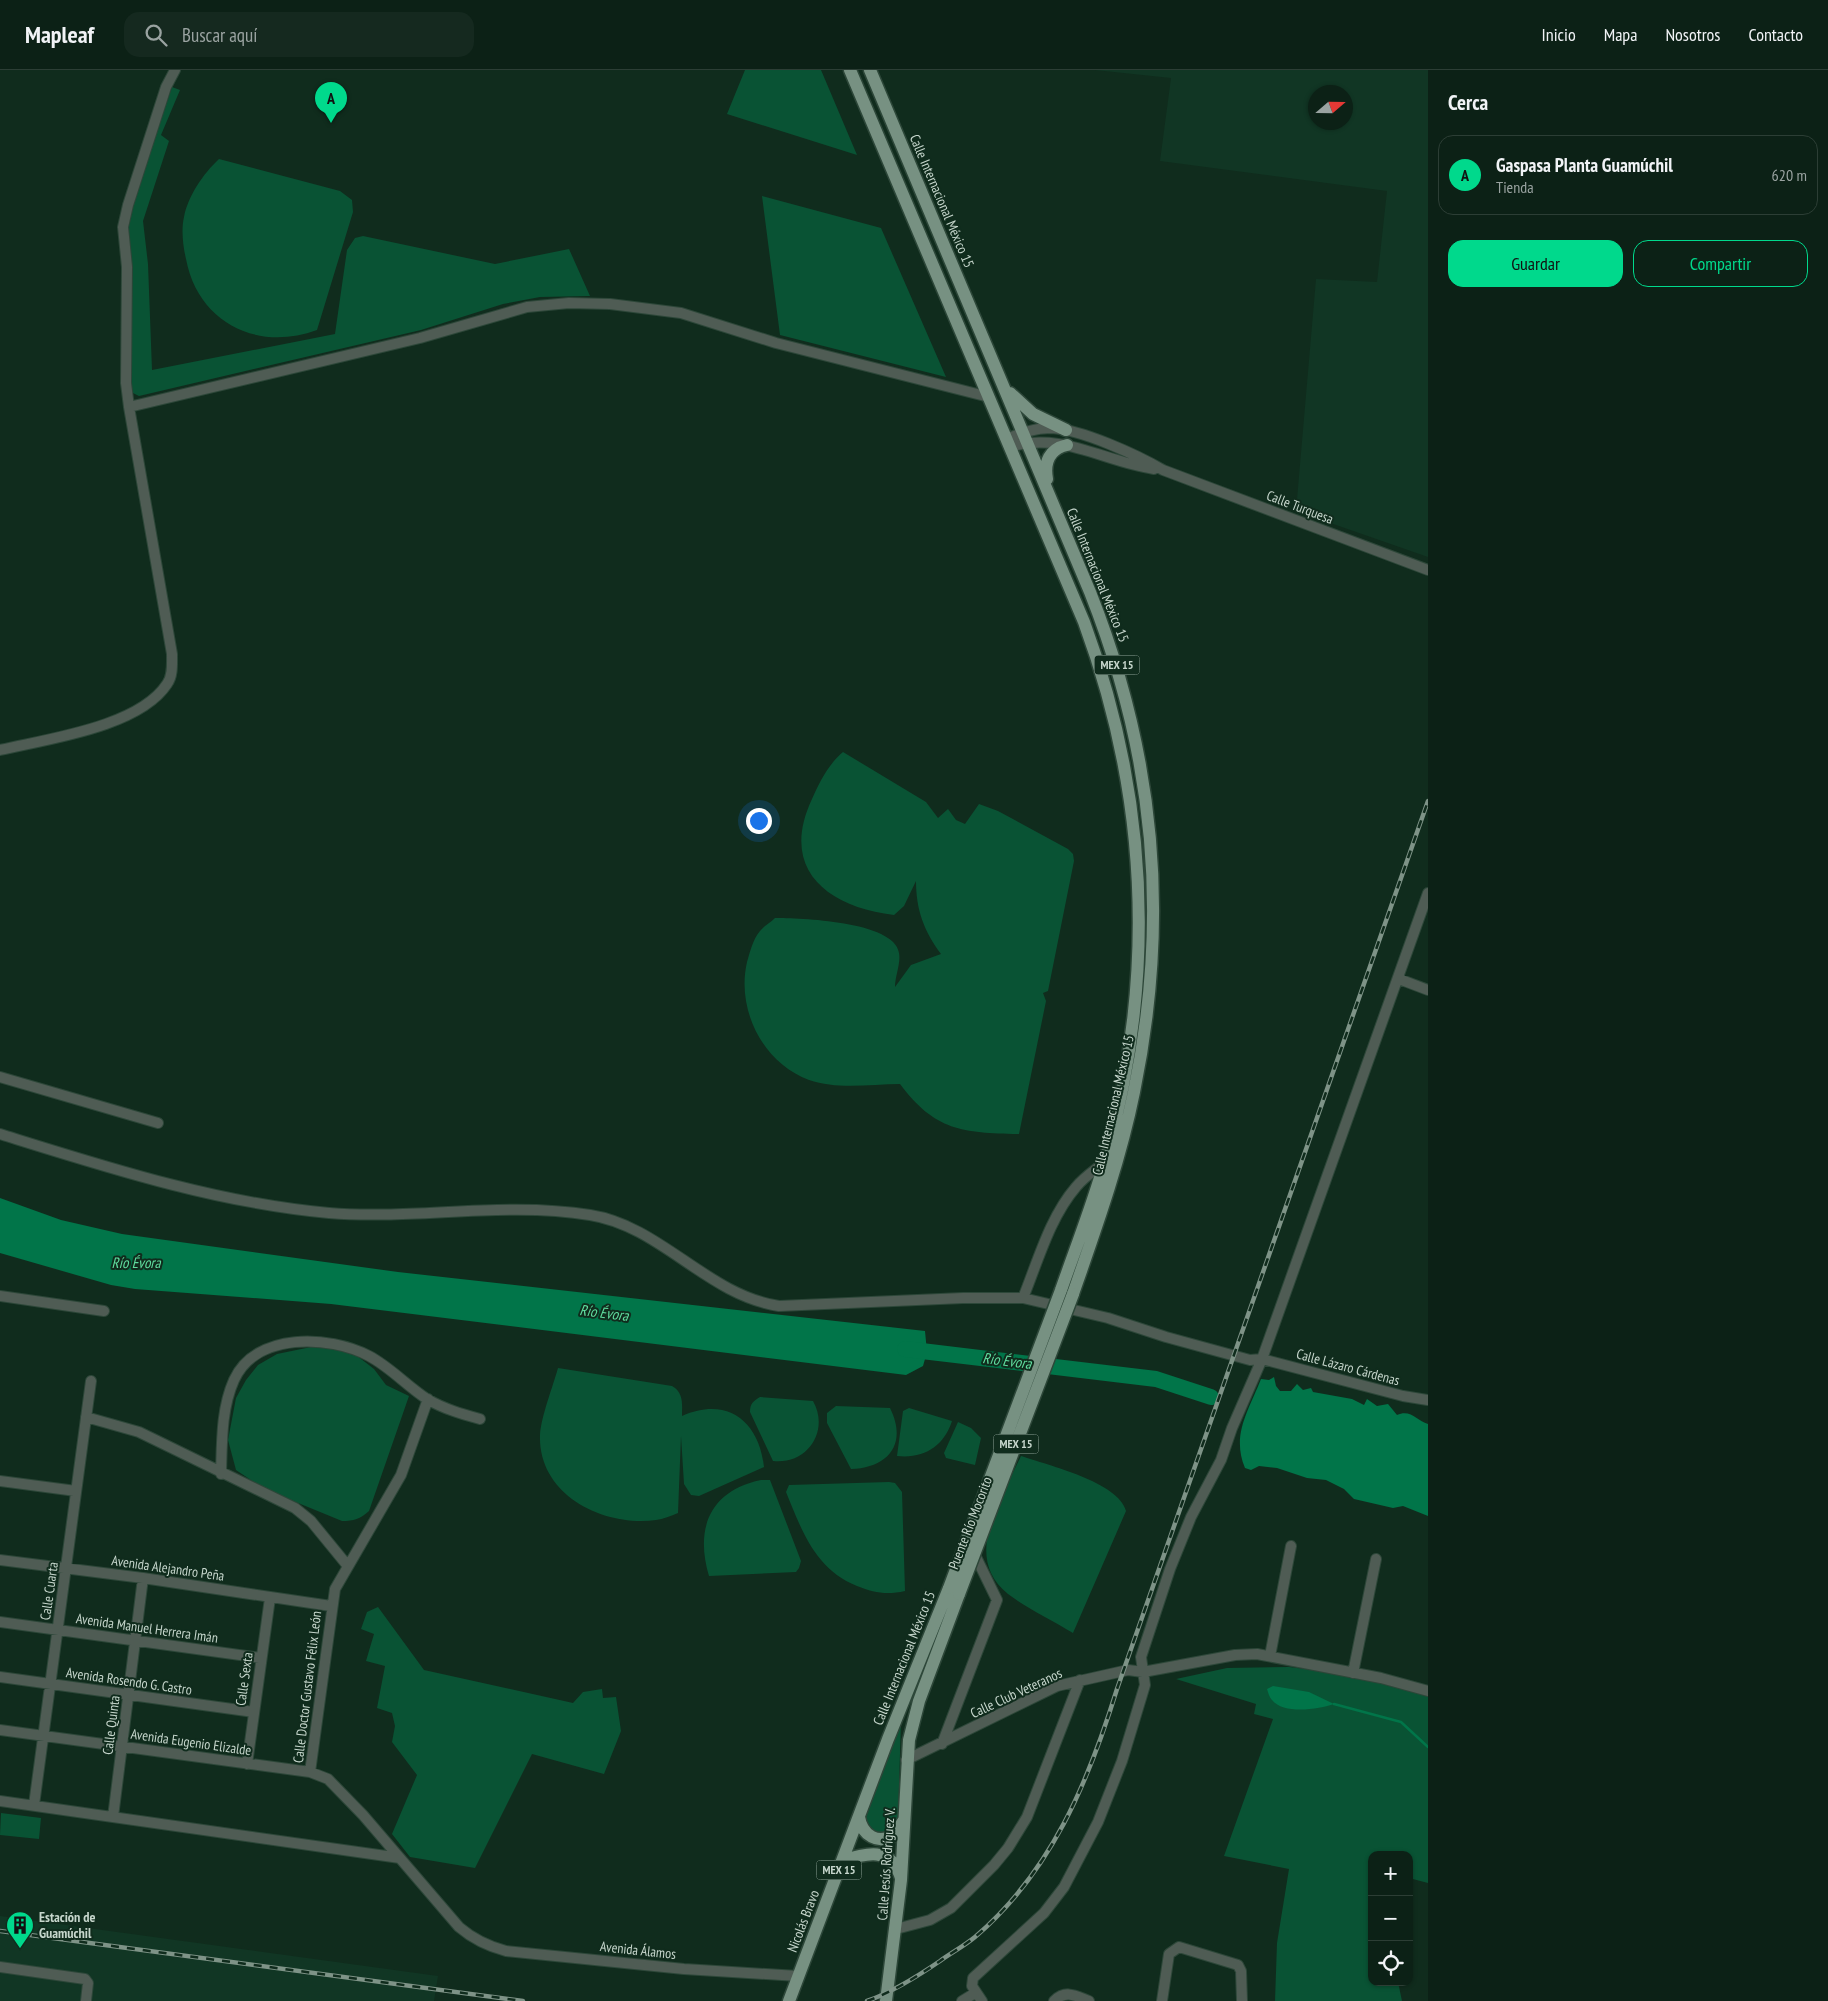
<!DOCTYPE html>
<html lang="es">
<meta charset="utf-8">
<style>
body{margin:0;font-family:"PT Sans Narrow",sans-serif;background:#15291f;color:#f1f3f6}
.controls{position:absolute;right:15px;bottom:15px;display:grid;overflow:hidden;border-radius:10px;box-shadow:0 1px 4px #0004}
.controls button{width:45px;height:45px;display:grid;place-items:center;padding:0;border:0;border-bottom:1px solid #2c3e35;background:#0c2116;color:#f1f3f6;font:25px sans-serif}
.compass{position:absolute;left:1308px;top:15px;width:45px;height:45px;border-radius:50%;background:#0c2116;box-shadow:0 1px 4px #0004;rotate:70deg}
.you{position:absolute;left:758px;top:750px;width:18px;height:18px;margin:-12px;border:4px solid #fff;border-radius:50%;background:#1a73e8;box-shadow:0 0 0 8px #1a73e833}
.badge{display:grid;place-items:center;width:32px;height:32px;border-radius:50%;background:#00d98c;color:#111;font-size:16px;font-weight:700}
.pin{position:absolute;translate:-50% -41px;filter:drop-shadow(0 1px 2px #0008)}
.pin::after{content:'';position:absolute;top:26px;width:18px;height:15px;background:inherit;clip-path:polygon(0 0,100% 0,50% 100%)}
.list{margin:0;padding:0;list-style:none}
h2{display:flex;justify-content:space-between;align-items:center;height:65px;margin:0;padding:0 20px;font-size:21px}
h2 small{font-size:16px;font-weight:400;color:#9aa3a1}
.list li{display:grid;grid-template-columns:32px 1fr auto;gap:15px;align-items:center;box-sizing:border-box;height:80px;margin:0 10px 10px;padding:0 10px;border:1px solid #2c3e35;border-radius:15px}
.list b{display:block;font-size:19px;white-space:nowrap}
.list p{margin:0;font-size:16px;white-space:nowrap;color:#9aa3a1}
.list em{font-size:16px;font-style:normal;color:#9aa3a1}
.actions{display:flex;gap:10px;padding:15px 20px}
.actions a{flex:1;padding:11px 0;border:1px solid #00d98c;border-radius:15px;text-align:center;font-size:18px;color:#00d98c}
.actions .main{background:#00d98c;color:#111}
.icon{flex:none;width:28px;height:28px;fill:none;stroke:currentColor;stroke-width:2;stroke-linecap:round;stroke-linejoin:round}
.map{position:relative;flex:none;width:1428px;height:1931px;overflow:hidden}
header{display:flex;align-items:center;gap:30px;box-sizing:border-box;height:70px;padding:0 25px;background:#0c2116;border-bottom:1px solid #2c3e35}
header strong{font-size:24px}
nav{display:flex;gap:28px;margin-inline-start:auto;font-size:18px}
.search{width:350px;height:45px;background:#15291f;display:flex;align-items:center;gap:12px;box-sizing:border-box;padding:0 18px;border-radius:15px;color:#9aa3a1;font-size:19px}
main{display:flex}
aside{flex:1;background:#0c2116}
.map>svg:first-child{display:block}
.built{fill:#113624;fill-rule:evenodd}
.green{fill:#095334}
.water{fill:#017549}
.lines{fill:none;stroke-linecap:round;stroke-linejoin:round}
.stream{stroke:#017549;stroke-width:2.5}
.river{stroke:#017549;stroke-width:16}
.minor-casing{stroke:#2d4739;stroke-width:12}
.major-casing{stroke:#2d4739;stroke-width:15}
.minor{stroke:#4f5c54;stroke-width:10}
.major{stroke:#779182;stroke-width:12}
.rail-casing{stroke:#7e9387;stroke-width:4.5}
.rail{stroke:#102c1d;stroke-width:2.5;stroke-dasharray:8;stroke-linecap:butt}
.major-bridge-casing{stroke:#2d4739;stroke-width:15;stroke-linecap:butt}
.major-bridge{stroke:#779182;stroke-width:12}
.labels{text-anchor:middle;stroke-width:4;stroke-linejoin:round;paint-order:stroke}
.shield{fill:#102c1d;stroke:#8fa398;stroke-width:1}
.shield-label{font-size:12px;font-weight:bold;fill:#c6d6cc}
.street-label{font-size:14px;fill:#c6d6cc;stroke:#102c1d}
.poi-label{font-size:14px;font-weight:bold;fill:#c6d6cc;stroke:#102c1d;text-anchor:start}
.water-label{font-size:15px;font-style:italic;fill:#5fdc9e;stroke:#102c1d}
</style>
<header>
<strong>Mapleaf</strong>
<div class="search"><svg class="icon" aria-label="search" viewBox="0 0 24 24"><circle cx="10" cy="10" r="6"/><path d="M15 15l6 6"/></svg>Buscar aquí</div>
<nav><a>Inicio</a><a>Mapa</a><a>Nosotros</a><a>Contacto</a></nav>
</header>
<main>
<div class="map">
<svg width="1428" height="1931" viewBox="0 0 1428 1931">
<rect width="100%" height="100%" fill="#102c1d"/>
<!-- built -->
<path class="built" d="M 1095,0 L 1428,0 L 1428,487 L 1296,441 L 1316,209 L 1377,212 L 1387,121 L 1160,91 L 1171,8 ZM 1346,22 L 1346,52 L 1316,52 L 1316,22 Z
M 0,1846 L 438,1906 L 434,1931 L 0,1931 Z"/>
<!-- green -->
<path class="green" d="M 745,0 L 821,0 L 857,85 L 727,44 Z
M 172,17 L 180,20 L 161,65 L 169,71 L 143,151 L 148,194 L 152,300 L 335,264 L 347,180 L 355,168 L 363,166 L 495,194 L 569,179 L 590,226 L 540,227 L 503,234 L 421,260 L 139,326 L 133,323 L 131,314 L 130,195 L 126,162 L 132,135 Z
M 219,89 L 340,121 L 352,130 L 353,142 L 317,260 C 258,282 198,253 186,189 C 183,176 181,160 184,147 C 188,126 203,104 219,89 Z
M 762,126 L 881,158 L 946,307 L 780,265 Z
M 843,682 L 926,732 L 938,748 L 948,739 L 956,750 L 965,754 L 979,734 L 998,741 L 1068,779 L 1073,784 L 1074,791 L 1048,921 L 1043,923 L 1046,931 L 1019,1064 C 963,1063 935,1061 900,1014 C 871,1014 838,1020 809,1010 C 763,993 736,940 747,892 C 750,882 753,869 760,861 C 764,856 770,853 775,848 C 798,848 895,851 899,883 C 901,893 895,906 895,917 L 911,895 L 941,884 C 924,861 916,840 916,811 L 904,836 L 894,845 C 827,837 779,799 812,729 C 820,711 828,695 843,682 Z
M 316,1276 L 335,1277 L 356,1285 L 374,1299 L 386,1315 L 409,1326 L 369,1441 C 360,1449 354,1451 342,1451 L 264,1419 L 236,1400 L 228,1370 L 236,1328 L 246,1310 L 258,1295 L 277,1284 Z
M 558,1298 L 672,1316 C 684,1323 682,1334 682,1346 C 727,1326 759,1351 764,1397 L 699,1426 L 691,1425 L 684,1414 L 681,1366 L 678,1443 C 671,1446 663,1449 656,1450 C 603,1457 538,1425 540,1365 C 541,1347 553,1316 558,1298 Z
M 760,1327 L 813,1331 C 830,1361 807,1395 773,1391 L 750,1342 C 750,1334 753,1331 760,1327 Z
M 836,1336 L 890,1338 C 908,1374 888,1398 851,1399 L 827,1353 L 827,1343 Z
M 909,1338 L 952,1351 C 944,1376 924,1389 897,1386 L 903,1341 Z
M 958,1352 L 971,1358 L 981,1368 L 975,1395 L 946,1388 L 944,1383 Z
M 1021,1386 C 1047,1395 1119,1412 1126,1441 L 1073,1563 C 1052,1550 1028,1539 1008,1524 C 961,1487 1002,1427 1021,1386 Z
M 761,1410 L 770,1410 L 801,1491 L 799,1498 L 796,1502 L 709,1506 C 695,1459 709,1421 761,1410 Z
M 889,1412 L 895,1413 L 902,1422 L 905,1521 C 887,1525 874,1523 857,1516 C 815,1499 802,1461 786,1422 L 789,1415 Z
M 378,1537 L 424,1600 L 573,1633 L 583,1622 L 602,1619 L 603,1628 L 616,1627 L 621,1661 L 604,1704 L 532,1684 L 475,1798 L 410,1787 L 392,1764 L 417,1705 L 392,1672 L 395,1656 L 392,1643 L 377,1638 L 385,1596 L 366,1591 L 374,1564 L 361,1559 L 367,1542 Z
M 1289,1597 L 1362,1606 L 1428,1626 L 1428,1813 L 1409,1808 L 1409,1785 L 1372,1785 L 1372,1912 L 1398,1912 L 1402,1931 L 1275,1931 L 1277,1873 L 1289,1799 L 1224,1786 L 1273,1649 L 1254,1644 L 1256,1634 L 1176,1609 L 1227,1598 Z
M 901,1650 L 898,1751 L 893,1760 L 882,1764 L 870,1760 L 865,1750 L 866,1746 Z
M 1,1743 L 41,1748 L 39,1769 L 0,1765 Z"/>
<!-- water -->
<path class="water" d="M 0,1128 L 61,1150 L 122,1164 L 398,1202 L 925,1261 L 927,1282 L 923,1296 L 906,1305 L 331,1234 L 135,1219 L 111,1215 L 0,1183 Z
M 1274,1307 L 1276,1316 L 1280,1321 L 1291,1321 L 1297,1314 L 1303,1320 L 1311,1318 L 1313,1322 L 1352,1329 L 1364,1335 L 1367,1329 L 1377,1336 L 1388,1334 L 1397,1345 C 1411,1339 1417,1351 1428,1354 L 1428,1446 L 1403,1436 L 1393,1438 L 1354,1429 L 1344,1419 L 1326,1410 L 1307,1408 L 1277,1398 L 1259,1396 L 1251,1400 L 1245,1398 C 1231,1365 1249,1340 1261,1309 L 1269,1310 Z
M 1273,1616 L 1309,1622 L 1334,1634 C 1319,1639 1284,1645 1272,1630 C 1269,1627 1268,1622 1267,1619 Z"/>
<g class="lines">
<!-- stream -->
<path class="stream" d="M 1334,1634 L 1401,1652 L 1428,1677"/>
<!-- river -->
<path class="river" d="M 905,1279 L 1156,1309 L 1211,1327"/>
<!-- minor casing -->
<g class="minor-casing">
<path id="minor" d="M 129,337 L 126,313 L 127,197 L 123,157 L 128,135 L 166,17 L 175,0
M 1006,369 C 1021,363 1035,358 1051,358 C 1081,359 1137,385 1163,400 L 1428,500
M 1009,377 C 1062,361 1104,392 1154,399
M 0,680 C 47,669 139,657 167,614 C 173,606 172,594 172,584 L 129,337 L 420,268 L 527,237 L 569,233 L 610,234 L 681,243 L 776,273 L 989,327
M 1399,909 L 1428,920
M 0,1007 L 158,1053
M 0,1064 C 106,1097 217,1133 329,1143 C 414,1150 504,1131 590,1145 C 661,1156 707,1225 779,1236 L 963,1228 L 1023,1228 L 1108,1248 L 1166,1267 L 1250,1290 L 1262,1289 L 1403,1326 L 1428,1330
M 0,1226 L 104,1241
M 1023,1228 C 1038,1191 1050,1147 1076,1117 C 1084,1107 1095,1100 1105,1092
M 86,1347 L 139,1362 L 295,1438 L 311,1451 L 347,1495
M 221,1404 C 222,1373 221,1339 234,1310 C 256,1262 329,1265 369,1286 C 390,1297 407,1316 427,1329 C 444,1339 462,1344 480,1349
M 0,1411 L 76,1421
M 0,1490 L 143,1508 L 331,1536
M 0,1552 L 261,1588
M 1270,1586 L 1291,1476
M 1353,1603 L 1376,1489
M 0,1607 L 254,1642
M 0,1660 L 310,1702 L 328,1709 L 363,1745 L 459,1857 C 473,1869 487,1876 506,1881 L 684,1899 L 798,1906
M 942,1674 L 997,1530 L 974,1483
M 906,1690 L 1057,1616 L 1128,1600 L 1143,1602 L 1235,1585 L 1257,1584 L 1381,1608 L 1428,1621
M 247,1694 L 270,1528
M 310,1702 L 335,1519 L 401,1405 L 428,1329
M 0,1731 L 400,1788
M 34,1735 L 91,1311
M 113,1747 L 143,1508
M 896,1859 L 930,1850 L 951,1838 L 994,1795 L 1008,1778 L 1027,1747 L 1080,1610
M 0,1897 L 85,1909 L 88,1913 L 86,1931
M 962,1931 L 975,1923
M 982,1931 L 972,1916 L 973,1908 L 1044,1843 L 1064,1817 L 1098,1752 L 1122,1691 L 1145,1615 L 1141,1587 L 1170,1499 L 1191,1447 L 1221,1390 L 1232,1358 L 1262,1289 L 1428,823
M 1054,1931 C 1066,1919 1076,1926 1089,1931
M 1162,1931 L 1169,1884 L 1179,1877 L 1238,1895 L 1241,1901 L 1242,1931"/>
</g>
<!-- major casing -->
<g class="major-casing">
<path id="major" d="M 850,0 L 1084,552 C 1149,729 1156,910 1105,1091 C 1093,1134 1076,1177 1061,1220
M 870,0 L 1090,522 C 1155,686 1170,848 1134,1022 C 1120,1091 1096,1158 1073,1224
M 1010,323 L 1033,344 L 1066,360
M 1047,409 C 1044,392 1049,379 1067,375
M 859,1747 C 862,1765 878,1776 895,1764 L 904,1750
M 842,1791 C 866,1783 891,1776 901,1808
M 789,1931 L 888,1669 L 949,1518
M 886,1931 L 901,1810 L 909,1670 L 919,1631 L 959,1524"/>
</g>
<!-- minor -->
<use href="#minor" class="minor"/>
<!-- major -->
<use href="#major" class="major"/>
<!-- rail casing -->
<g class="rail-casing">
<path id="rail" d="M 0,1861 L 523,1931
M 867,1931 C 893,1922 918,1906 940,1891 C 951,1883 964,1876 975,1867 C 1051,1802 1088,1713 1117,1619 L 1428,731"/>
</g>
<!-- rail -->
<use href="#rail" class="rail"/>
<!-- major-bridge casing -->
<g class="major-bridge-casing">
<path id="major-bridge" d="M 949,1518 L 1061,1220
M 959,1524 L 1073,1224"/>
</g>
<!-- major-bridge -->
<use href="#major-bridge" class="major-bridge"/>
</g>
<!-- icons -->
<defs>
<g id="building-pin" transform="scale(1.4375)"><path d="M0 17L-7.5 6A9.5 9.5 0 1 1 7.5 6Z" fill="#00d98c" stroke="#102c1d"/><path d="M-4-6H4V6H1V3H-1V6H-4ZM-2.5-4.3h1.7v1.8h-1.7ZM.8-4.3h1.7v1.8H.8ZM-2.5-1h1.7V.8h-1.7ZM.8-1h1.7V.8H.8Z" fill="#111"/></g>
</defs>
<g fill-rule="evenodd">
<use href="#building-pin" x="20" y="1855"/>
</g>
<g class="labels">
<!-- shield labels -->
<g class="shield">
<rect x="1094.5" y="585.5" width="45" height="19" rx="4"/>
<rect x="993.5" y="1364.5" width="45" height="19" rx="4"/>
<rect x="816.5" y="1790.5" width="45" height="19" rx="4"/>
</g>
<g class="shield-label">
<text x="1117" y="599">MEX 15</text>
<text x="1016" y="1378">MEX 15</text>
<text x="839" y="1804">MEX 15</text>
</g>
<!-- street labels -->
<g class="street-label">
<text transform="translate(942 131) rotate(67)" y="5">Calle Internacional México 15</text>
<text transform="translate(1300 437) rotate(21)" y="5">Calle Turquesa</text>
<text transform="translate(1098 505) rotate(68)" y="5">Calle Internacional México 15</text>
<text transform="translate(1113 1035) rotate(-77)" y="5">Calle Internacional México 15</text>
<text transform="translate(1348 1297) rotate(15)" y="5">Calle Lázaro Cárdenas</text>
<text transform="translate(970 1453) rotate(-69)" y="5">Puente Río Mocorito</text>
<text transform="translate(168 1498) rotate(8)" y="5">Avenida Alejandro Peña</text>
<text transform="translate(49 1521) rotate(-82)" y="5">Calle Cuarta</text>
<text transform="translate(147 1558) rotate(8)" y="5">Avenida Manuel Herrera Imán</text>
<text transform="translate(904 1588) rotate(-68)" y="5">Calle Internacional México 15</text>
<text transform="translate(244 1609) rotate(-82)" y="5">Calle Sexta</text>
<text transform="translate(129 1611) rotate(8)" y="5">Avenida Rosendo G. Castro</text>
<text transform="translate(307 1617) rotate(-83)" y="5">Calle Doctor Gustavo Félix León</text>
<text transform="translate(1016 1623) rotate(-25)" y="5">Calle Club Veteranos</text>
<text transform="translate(111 1655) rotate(-83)" y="5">Calle Quinta</text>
<text transform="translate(191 1672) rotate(8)" y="5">Avenida Eugenio Elizalde</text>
<text transform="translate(886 1794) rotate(-86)" y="5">Calle Jesús Rodríguez V.</text>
<text transform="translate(803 1851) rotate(-69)" y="5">Nicolás Bravo</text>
<text transform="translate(638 1880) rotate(6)" y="5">Avenida Álamos</text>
</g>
<!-- poi labels -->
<g class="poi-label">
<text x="39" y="1852">Estación de<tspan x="39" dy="16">Guamúchil</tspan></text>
</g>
<!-- water labels -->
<g class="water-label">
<text x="136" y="1198">Río Évora</text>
<text transform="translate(604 1243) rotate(7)" y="5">Río Évora</text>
<text transform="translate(1007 1291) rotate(7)" y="5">Río Évora</text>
</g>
</g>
</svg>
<div class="controls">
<button>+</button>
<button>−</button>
<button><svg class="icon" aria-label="locate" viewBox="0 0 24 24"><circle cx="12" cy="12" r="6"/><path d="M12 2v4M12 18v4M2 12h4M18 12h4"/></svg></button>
</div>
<svg class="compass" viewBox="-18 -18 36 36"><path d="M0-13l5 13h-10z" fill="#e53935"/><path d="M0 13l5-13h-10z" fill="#9aa3a1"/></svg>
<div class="you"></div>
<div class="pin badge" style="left:331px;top:53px">A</div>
</div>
<aside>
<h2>Cerca<small></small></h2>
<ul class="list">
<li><span class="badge">A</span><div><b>Gaspasa Planta Guamúchil</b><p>Tienda</p></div><em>620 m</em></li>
</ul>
<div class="actions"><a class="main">Guardar</a><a>Compartir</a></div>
</aside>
</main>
